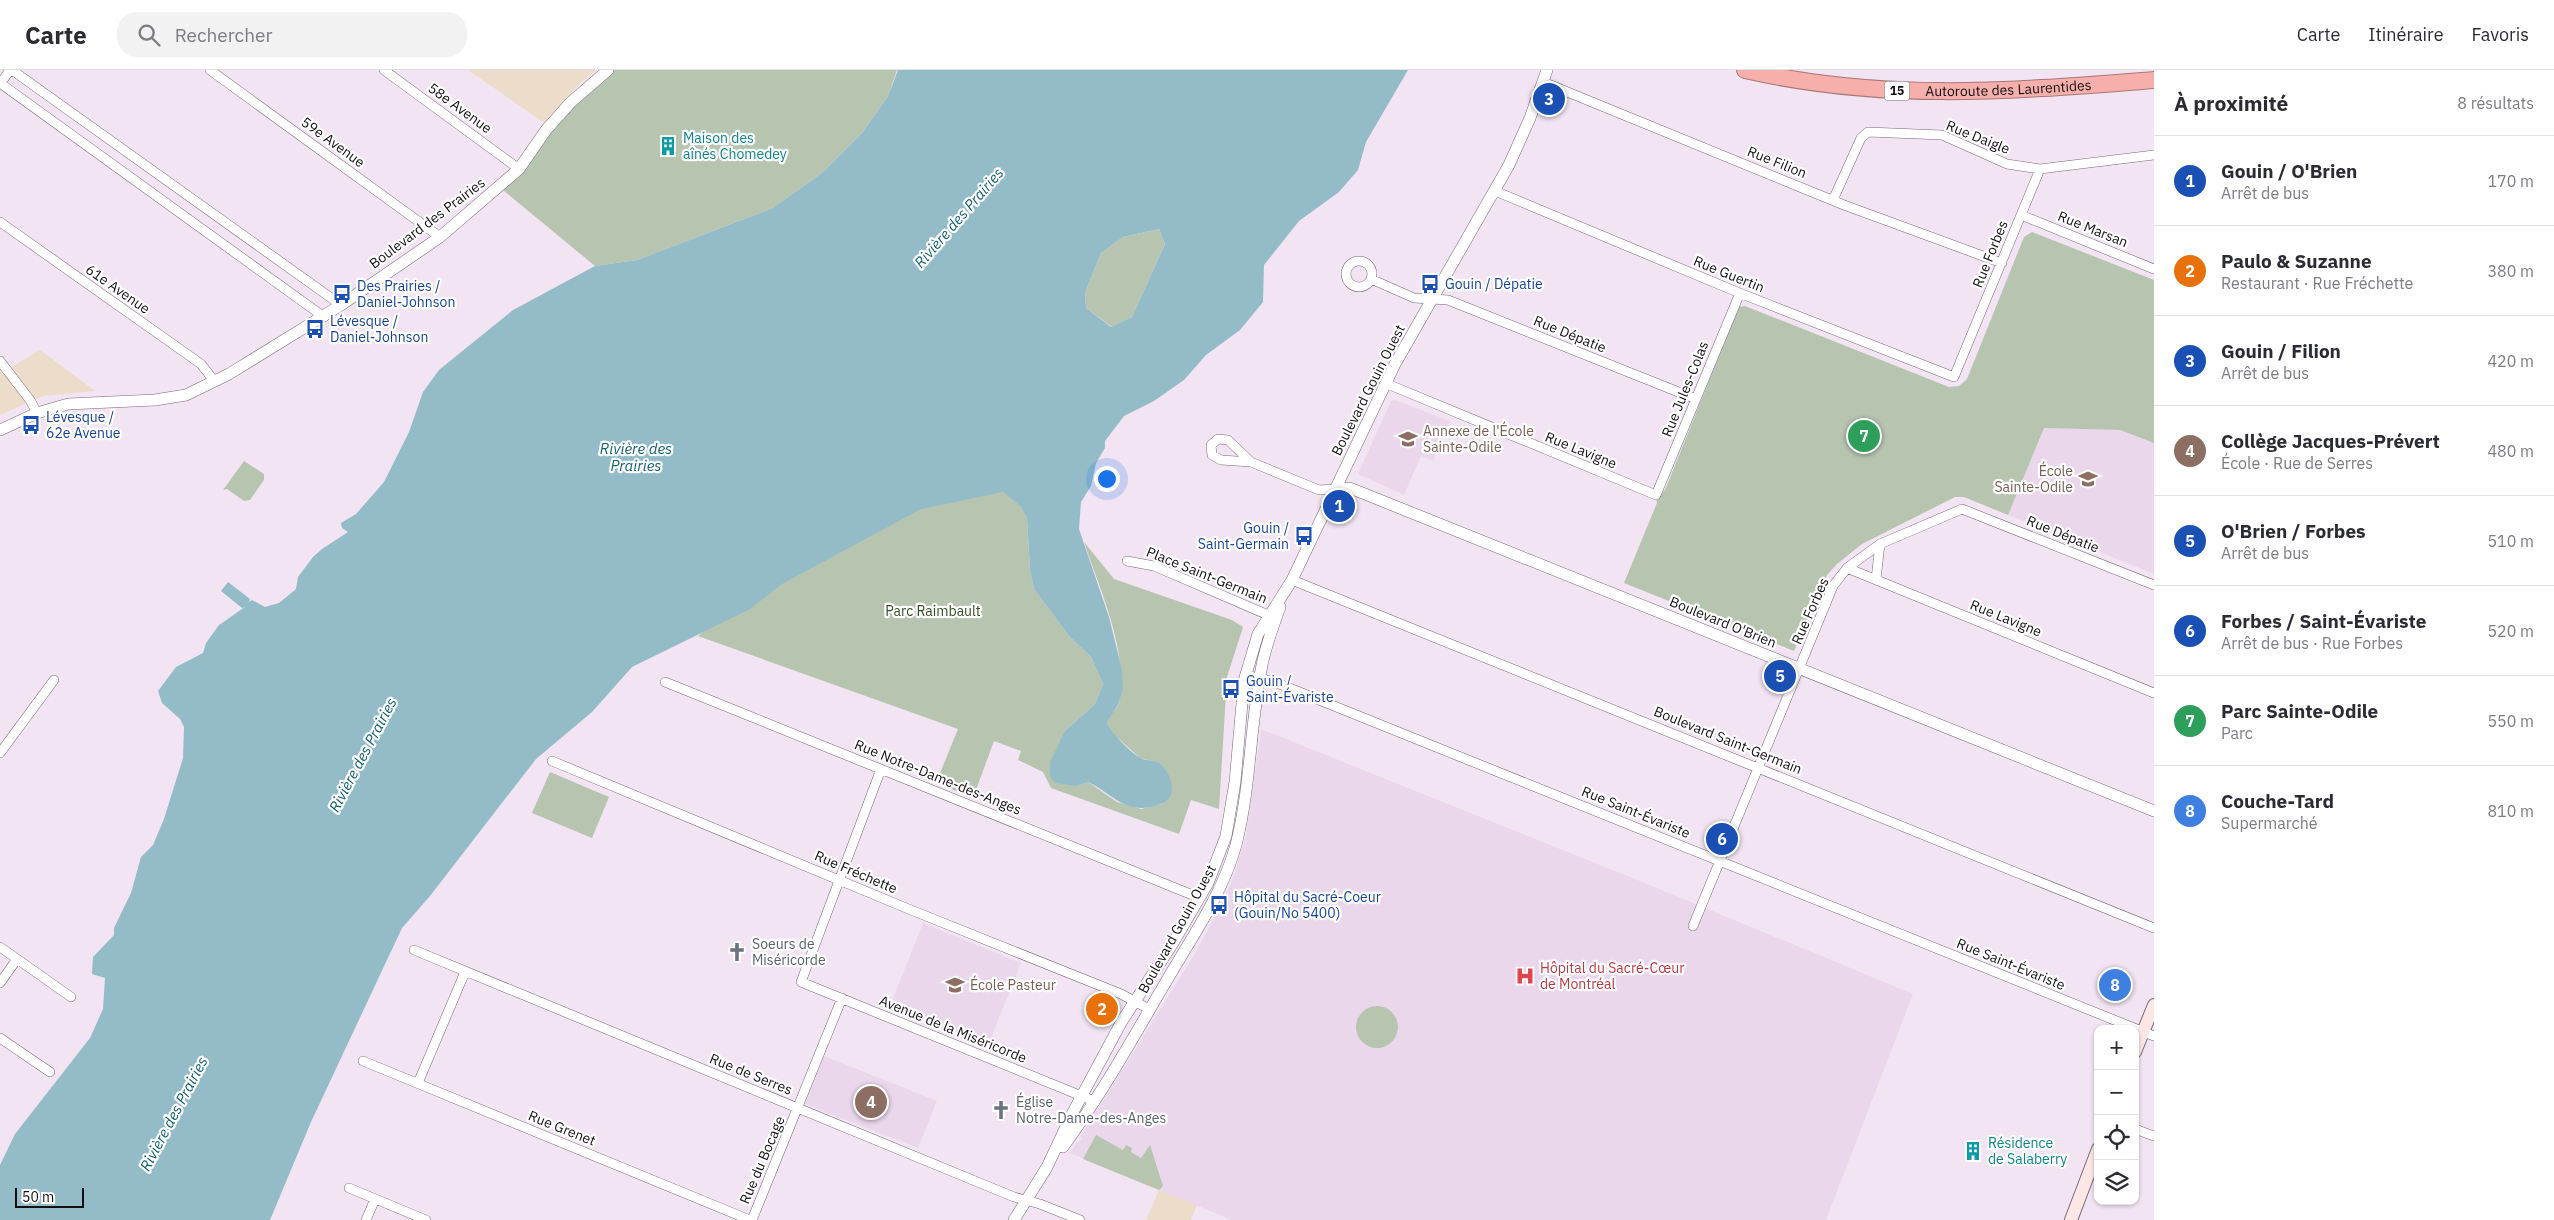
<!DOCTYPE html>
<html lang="fr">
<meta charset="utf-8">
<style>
body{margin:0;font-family:"IBM Plex Sans",sans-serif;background:#f2f2f3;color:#2b2b33}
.controls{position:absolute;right:15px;bottom:15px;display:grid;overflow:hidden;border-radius:10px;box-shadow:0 1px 4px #0004}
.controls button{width:45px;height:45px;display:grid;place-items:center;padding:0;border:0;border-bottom:1px solid #e1e1e2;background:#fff;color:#2b2b33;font:25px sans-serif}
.scale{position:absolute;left:15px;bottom:12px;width:69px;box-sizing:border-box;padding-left:5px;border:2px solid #130f13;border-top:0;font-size:14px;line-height:18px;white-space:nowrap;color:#130f13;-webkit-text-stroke:4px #fff;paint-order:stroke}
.you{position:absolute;left:1106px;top:408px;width:18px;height:18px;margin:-12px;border:4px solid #fff;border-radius:50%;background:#1a73e8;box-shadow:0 0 0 8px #1a73e833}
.badge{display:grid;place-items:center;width:32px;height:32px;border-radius:50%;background:#0b8043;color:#fff;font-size:16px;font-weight:700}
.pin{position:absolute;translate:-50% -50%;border:2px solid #fff;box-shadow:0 1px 5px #0006}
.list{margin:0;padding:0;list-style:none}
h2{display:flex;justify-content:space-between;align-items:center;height:65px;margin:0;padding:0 20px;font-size:21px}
h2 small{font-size:16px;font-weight:400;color:#7c7c81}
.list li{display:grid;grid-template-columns:32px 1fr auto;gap:15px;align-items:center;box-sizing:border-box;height:90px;padding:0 20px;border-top:1px solid #e1e1e2}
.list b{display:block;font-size:19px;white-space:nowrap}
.list p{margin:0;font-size:16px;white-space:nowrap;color:#7c7c81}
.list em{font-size:16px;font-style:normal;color:#7c7c81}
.icon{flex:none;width:28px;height:28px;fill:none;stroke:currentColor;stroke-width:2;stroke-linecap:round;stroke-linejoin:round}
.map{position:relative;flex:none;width:2154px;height:1150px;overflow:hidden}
header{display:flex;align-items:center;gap:30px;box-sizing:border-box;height:70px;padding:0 25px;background:#fff;border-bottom:1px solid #e1e1e2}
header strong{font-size:24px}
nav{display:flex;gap:28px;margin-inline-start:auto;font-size:18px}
.search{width:350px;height:45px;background:#f2f2f3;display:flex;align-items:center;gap:12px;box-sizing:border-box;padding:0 18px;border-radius:20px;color:#7c7c81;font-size:19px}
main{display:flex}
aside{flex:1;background:#fff}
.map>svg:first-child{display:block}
.commercial{fill:#ebddca}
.built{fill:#ebd7ec}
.green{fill:#b7c4b0}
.water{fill:#94bcc8;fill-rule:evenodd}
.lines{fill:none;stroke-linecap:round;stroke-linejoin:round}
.minor-casing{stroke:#776b77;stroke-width:10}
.tertiary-casing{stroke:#776b77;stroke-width:12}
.secondary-casing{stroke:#776b77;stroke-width:14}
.motorway-casing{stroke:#a77776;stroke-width:18}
.minor{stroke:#fff;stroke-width:9}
.tertiary{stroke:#fff;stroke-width:11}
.secondary{stroke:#fce7e6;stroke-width:12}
.motorway{stroke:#f6afab;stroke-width:16}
.labels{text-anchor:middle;stroke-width:4.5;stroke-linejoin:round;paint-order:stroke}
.shield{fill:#fff;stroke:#5a575a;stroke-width:1}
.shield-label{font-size:12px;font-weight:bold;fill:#130f13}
.street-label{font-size:14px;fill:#130f13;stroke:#fff}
.culture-label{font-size:14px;fill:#0d838f;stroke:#fff;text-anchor:start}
.transit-label{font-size:14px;fill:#164399;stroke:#fff;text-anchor:start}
.education-label{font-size:14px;fill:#785e54;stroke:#fff;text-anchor:start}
.park-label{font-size:14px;fill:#334e22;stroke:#fff}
.worship-label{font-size:14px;fill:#5b616d;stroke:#fff;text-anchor:start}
.health-label{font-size:14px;fill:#be3a42;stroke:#fff;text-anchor:start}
.water-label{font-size:15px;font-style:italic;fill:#105f71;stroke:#fff}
</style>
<header>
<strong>Carte</strong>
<div class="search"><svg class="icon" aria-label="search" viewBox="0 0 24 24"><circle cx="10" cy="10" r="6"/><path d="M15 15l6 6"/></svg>Rechercher</div>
<nav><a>Carte</a><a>Itinéraire</a><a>Favoris</a></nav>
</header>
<main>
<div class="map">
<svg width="2154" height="1150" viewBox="0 0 2154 1150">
<rect width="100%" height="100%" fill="#f2e4f2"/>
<!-- commercial -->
<path class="commercial" d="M 468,0 L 596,0 L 578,15 L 546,54 Z
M 40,280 L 95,321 L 43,326 L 0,345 L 0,296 L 5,301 Z
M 1159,1120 L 1197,1135 L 1191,1150 L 1146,1150 Z"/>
<!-- built -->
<path class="built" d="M 1395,330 L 1450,351 L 1433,391 L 1421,386 L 1404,425 L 1358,404 L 1391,331 Z
M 2044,358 L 2120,360 L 2154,373 L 2154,504 L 2008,445 Z
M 1261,659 L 1640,811 L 1913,924 L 1826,1150 L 1232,1150 L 1070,1083 L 1077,1072 L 1079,1073 L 1082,1068 L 1080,1067 L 1193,887 L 1219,839 L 1222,840 L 1224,836 L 1221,834 L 1234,806 L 1246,766 Z
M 923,853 L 1021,893 L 988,976 L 890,936 Z
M 824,986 L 937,1031 L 918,1078 L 805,1034 Z"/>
<!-- green -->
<path class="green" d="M 608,0 L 897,0 L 888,26 L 862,63 L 823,102 L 773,138 L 637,190 L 595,196 L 503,120 L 546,60 Z
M 1159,159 L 1165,174 L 1132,247 L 1112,257 L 1086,238 L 1085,223 L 1101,183 L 1123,167 Z
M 2032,162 L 2154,210 L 2154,373 L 2120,360 L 2044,358 L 2008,445 L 1964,427 L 1955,427 L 1862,474 L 1837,494 L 1827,505 L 1794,581 L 1624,513 L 1657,433 L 1656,429 L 1665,420 L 1739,237 L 1745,236 L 1949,317 L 1959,316 L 1967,309 L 2024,167 Z
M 244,391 L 264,404 L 264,410 L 250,430 L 244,431 L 227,419 L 223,420 Z
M 1004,421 L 1020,436 L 1027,448 L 1030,500 L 1034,519 L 1069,566 L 1091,587 L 1103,614 L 1095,634 L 1065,661 L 1077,716 L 1088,712 L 1117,732 L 1141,739 L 1162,734 L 1159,693 L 1140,688 L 1109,660 L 1107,652 C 1109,644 1117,640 1119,633 C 1129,582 1100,520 1084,472 L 1114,509 L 1232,550 L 1243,557 L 1227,607 L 1219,739 L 1191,730 L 1179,764 L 1051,718 L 1043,702 L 1018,690 L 1021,681 L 994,671 L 973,728 L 936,713 L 958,659 L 698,566 L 741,532 L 919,431 Z
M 550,702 L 609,727 L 592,768 L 532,743 Z
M1356 957a21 21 0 1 1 42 0a21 21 0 1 1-42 0Z
M 1096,1065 L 1123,1080 L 1126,1075 L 1132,1078 L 1131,1082 L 1141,1088 L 1150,1075 L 1163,1116 L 1159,1120 L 1083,1089 Z"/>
<!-- water -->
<path class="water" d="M 898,0 L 1408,0 L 1366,72 L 1358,100 L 1339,122 L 1299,151 L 1264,195 L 1263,232 L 1240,260 L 1206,285 L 1184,310 L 1154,331 L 1124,346 L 1105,371 L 1105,378 L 1096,393 L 1091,416 L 1081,432 L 1079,459 L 1109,547 L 1122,600 L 1123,619 L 1118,635 L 1107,652 C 1109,661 1132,684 1141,688 C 1146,691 1154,690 1159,693 C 1171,702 1180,727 1161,734 C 1126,747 1115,725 1088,712 L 1077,716 L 1055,713 L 1050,706 L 1050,692 L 1065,661 L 1095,634 L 1103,614 L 1091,587 L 1069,566 L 1034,519 L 1030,500 L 1027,448 L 1020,436 L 1003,422 L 921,439 L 782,514 L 750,539 L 632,597 L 592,642 L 536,689 L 430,826 L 402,858 L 311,1052 L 270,1150 L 0,1150 L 0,1095 L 15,1064 L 90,968 L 103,939 L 105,908 L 92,904 L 93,887 L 114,865 L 114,858 L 131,823 L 141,787 L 153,775 L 164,749 L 183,688 L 184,657 L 180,649 L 162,633 L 158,621 L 176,597 L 203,583 L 206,573 L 219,555 L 245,537 L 242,538 L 221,521 L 228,512 L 250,529 L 249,532 L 252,530 L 265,537 L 279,533 L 296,519 L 298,507 L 313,487 L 322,479 L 348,462 L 342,458 L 341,453 L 356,444 L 384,412 L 409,362 L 423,322 L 439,300 L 513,240 L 595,196 L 637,190 L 773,138 L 823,102 L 862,63 L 888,26 ZM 1159,159 L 1165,174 L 1132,247 L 1111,257 L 1086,238 L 1085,223 L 1101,183 L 1123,167 Z"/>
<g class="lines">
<!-- minor casing -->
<g class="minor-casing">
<path id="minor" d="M 12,0 L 341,235
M 210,0 L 440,167
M 384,0 L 519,99
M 1543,12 L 1844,135 L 2002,193
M 0,13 L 324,247
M 0,14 L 10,0
M 1495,121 L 1742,224 L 1954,307 L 2040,99
M 1833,130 L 1861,68 L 1868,62 L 1942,65 L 2007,94 L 2040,99 L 2154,85
M 2021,145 L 2154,199
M 0,152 L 201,294 L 215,312
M1346 204a13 13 0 1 1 26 0a13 13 0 1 1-26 0Z
M 1371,209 L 1414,228 L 1448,230 L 1696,329
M 0,291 L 30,330 L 37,343
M 1385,313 L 1656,425 L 1740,223
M 1251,392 L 1228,370 L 1218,369 L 1211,375 L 1212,385 L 1221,390 L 1251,392 L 1319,420 L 1336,419
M 1127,491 L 1154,496 L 1275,548
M 1847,498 L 2154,623
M 1876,509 L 1880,474
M 1292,510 L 2154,858
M 1245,605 L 1272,611 L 2154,966
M 665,612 L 1200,828
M 0,683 L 54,610
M 552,691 L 911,840 L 1121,924 L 1149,939
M 881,699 L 801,912 L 1094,1031
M 1693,856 L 1833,516 L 1847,498 L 1880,474 L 1962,439 L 2154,515
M 0,877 L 71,927
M 414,880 L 1014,1127 L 1040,1134 L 1080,1150
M 0,913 L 17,889
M 0,968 L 50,1002
M 363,991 L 750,1150
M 418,1013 L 465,902
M 2135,1059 L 2154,1066
M 349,1118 L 426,1150
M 366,1150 L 375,1129
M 752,1150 L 842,928"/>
</g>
<!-- tertiary casing -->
<g class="tertiary-casing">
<path id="tertiary" d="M 0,360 L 37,343 L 68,334 L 155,330 L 186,325 L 229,304 L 341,235 L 440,167 L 519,99 L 546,60 L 571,32 L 608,0
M 1336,419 L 1350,418 L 2154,741
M 1063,1077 C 1102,1024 1134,966 1167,910 C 1192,867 1223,823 1236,775 C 1251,716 1250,654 1262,595 C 1266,575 1273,556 1280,537
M 1014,1150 L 1047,1097 L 1072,1044 L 1122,951 L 1173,873 L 1208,813 L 1226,766 L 1235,712 L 1244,611 L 1258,564 L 1292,510 L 1395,294 L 1509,95 L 1530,48 L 1547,0"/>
</g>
<!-- secondary casing -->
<g class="secondary-casing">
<path id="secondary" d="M 2135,982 L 2154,935
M 2071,1150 L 2098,1079"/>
</g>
<!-- motorway casing -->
<g class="motorway-casing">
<g id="motorway">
<path id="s1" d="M 1745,0 C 1886,32 2012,21 2154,10"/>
</g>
</g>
<!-- minor -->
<use href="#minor" class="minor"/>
<!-- tertiary -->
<use href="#tertiary" class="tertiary"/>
<!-- secondary -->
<use href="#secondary" class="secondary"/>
<!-- motorway -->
<use href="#motorway" class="motorway"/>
</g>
<!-- icons -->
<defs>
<g id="building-bare" transform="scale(1.5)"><path d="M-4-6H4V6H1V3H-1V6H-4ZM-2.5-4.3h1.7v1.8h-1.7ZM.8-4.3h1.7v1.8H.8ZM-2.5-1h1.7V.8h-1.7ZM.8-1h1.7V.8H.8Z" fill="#0f9aa8" stroke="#fff" stroke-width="2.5" paint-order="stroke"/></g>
<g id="bus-bare" transform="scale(1.5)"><path d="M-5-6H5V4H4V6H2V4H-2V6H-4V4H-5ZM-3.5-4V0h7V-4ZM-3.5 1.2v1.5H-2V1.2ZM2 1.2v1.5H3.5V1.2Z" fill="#1a4fb4" stroke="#fff" stroke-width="2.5" paint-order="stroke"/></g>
<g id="school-bare" transform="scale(1.5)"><path d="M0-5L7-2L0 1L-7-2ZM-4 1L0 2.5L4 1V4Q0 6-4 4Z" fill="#8d6e63" stroke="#fff" stroke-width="2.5" paint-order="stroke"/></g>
<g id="church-bare" transform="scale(1.5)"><path d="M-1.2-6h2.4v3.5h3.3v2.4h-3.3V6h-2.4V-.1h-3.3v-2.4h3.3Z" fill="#6b7280" stroke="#fff" stroke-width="2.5" paint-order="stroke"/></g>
<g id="hospital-bare" transform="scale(1.5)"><path d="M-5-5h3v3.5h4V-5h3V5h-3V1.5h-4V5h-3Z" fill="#e0444e" stroke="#fff" stroke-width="2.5" paint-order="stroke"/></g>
</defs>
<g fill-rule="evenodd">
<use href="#building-bare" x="668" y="76"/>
<use href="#bus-bare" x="1430" y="214"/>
<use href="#bus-bare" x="342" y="224"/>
<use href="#bus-bare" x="315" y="259"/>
<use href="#bus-bare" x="31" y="355"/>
<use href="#school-bare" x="1408" y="369"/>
<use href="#school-bare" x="2088" y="409"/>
<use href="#bus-bare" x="1304" y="466"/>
<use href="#bus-bare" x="1231" y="619"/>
<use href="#bus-bare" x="1219" y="835"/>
<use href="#church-bare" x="737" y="882"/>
<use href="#hospital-bare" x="1525" y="906"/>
<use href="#school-bare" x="955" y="915"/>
<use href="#church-bare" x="1001" y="1040"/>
<use href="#building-bare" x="1973" y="1081"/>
</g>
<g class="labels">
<!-- shield labels -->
<rect class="shield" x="1884.5" y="11.5" width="25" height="19" rx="4"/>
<g class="shield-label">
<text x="1897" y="25">15</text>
</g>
<!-- street labels -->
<g class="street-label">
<text dy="5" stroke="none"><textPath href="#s1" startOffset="265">Autoroute des Laurentides</textPath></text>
<text transform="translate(460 38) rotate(36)" y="5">58e Avenue</text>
<text transform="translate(1978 67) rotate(22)" y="5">Rue Daigle</text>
<text transform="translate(333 72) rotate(36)" y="5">59e Avenue</text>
<text transform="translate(1777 92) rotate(22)" y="5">Rue Filion</text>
<text transform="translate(427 153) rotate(-37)" y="5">Boulevard des Prairies</text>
<text transform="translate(2093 159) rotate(22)" y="5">Rue Marsan</text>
<text transform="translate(1990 184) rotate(-68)" y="5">Rue Forbes</text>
<text transform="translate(1729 204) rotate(22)" y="5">Rue Guertin</text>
<text transform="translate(118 219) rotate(35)" y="5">61e Avenue</text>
<text transform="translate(1570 264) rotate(22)" y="5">Rue Dépatie</text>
<text transform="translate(1685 319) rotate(-68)" y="5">Rue Jules-Colas</text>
<text transform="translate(1368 320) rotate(-63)" y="5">Boulevard Gouin Ouest</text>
<text transform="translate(1581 380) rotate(22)" y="5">Rue Lavigne</text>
<text transform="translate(2063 464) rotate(22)" y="5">Rue Dépatie</text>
<text transform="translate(1207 505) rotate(22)" y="5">Place Saint-Germain</text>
<text transform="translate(1810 541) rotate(-66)" y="5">Rue Forbes</text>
<text transform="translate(2006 548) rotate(22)" y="5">Rue Lavigne</text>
<text transform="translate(1723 552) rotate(22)" y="5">Boulevard O'Brien</text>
<text transform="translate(1728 670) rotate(22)" y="5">Boulevard Saint-Germain</text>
<text transform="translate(938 707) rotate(22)" y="5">Rue Notre-Dame-des-Anges</text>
<text transform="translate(1636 742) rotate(22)" y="5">Rue Saint-Évariste</text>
<text transform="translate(856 802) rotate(23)" y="5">Rue Fréchette</text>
<text transform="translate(1177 859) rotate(-61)" y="5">Boulevard Gouin Ouest</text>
<text transform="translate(2011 894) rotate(22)" y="5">Rue Saint-Évariste</text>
<text transform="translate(953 959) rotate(22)" y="5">Avenue de la Miséricorde</text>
<text transform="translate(751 1004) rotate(22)" y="5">Rue de Serres</text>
<text transform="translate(562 1058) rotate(22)" y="5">Rue Grenet</text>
<text transform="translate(762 1090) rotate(-67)" y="5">Rue du Bocage</text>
</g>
<!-- culture labels -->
<g class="culture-label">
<text x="683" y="73">Maison des<tspan x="683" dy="16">aînés Chomedey</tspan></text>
<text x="1988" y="1078">Résidence<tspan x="1988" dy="16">de Salaberry</tspan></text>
</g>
<!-- transit labels -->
<g class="transit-label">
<text x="1445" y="219">Gouin / Dépatie</text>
<text x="357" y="221">Des Prairies /<tspan x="357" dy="16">Daniel-Johnson</tspan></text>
<text x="330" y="256">Lévesque /<tspan x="330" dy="16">Daniel-Johnson</tspan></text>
<text x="46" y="352">Lévesque /<tspan x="46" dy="16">62e Avenue</tspan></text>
<text x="1289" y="463" text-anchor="end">Gouin /<tspan x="1289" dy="16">Saint-Germain</tspan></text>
<text x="1246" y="616">Gouin /<tspan x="1246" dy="16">Saint-Évariste</tspan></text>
<text x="1234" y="832">Hôpital du Sacré-Coeur<tspan x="1234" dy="16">(Gouin/No 5400)</tspan></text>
</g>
<!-- education labels -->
<g class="education-label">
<text x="1423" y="366">Annexe de l'École<tspan x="1423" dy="16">Sainte-Odile</tspan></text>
<text x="2073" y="406" text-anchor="end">École<tspan x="2073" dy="16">Sainte-Odile</tspan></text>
<text x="970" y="920">École Pasteur</text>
</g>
<!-- park labels -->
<g class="park-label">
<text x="933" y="546">Parc Raimbault</text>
</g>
<!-- worship labels -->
<g class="worship-label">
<text x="752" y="879">Soeurs de<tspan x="752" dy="16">Miséricorde</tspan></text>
<text x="1016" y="1037">Église<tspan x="1016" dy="16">Notre-Dame-des-Anges</tspan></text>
</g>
<!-- health labels -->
<g class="health-label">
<text x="1540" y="903">Hôpital du Sacré-Cœur<tspan x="1540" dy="16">de Montréal</tspan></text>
</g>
<!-- water labels -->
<g class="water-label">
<text transform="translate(959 148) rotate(-49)" y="5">Rivière des Prairies</text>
<text x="636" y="384">Rivière des<tspan x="636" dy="17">Prairies</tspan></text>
<text transform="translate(363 685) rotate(-62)" y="5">Rivière des Prairies</text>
<text transform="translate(174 1044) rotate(-62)" y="5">Rivière des Prairies</text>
</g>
</g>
</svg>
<div class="controls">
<button>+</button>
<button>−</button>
<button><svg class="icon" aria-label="locate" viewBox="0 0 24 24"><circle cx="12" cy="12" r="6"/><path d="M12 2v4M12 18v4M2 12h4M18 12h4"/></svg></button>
<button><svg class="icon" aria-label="layers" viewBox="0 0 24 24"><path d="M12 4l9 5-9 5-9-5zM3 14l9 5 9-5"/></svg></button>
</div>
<div class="scale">50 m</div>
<div class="you"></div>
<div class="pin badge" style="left:1339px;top:436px;background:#1a4fb4">1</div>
<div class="pin badge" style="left:1102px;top:939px;background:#e8710a">2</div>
<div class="pin badge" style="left:1549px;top:29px;background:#1a4fb4">3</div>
<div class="pin badge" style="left:871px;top:1032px;background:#8d6e63">4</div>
<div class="pin badge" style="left:1780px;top:606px;background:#1a4fb4">5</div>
<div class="pin badge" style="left:1722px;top:769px;background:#1a4fb4">6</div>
<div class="pin badge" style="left:1864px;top:366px;background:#2e9e5b">7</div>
<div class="pin badge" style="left:2115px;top:915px;background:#3f7fe0">8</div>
</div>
<aside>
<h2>À proximité<small>8 résultats</small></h2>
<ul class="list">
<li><span class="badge" style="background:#1a4fb4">1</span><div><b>Gouin / O'Brien</b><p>Arrêt de bus</p></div><em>170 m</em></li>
<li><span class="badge" style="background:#e8710a">2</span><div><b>Paulo &amp; Suzanne</b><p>Restaurant · Rue Fréchette</p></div><em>380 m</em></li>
<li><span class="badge" style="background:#1a4fb4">3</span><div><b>Gouin / Filion</b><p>Arrêt de bus</p></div><em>420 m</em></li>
<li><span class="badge" style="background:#8d6e63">4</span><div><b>Collège Jacques-Prévert</b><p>École · Rue de Serres</p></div><em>480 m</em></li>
<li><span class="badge" style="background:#1a4fb4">5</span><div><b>O'Brien / Forbes</b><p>Arrêt de bus</p></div><em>510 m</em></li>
<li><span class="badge" style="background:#1a4fb4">6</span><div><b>Forbes / Saint-Évariste</b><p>Arrêt de bus · Rue Forbes</p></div><em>520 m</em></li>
<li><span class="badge" style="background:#2e9e5b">7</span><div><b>Parc Sainte-Odile</b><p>Parc</p></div><em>550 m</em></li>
<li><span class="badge" style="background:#3f7fe0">8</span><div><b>Couche-Tard</b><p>Supermarché</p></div><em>810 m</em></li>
</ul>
</aside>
</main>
